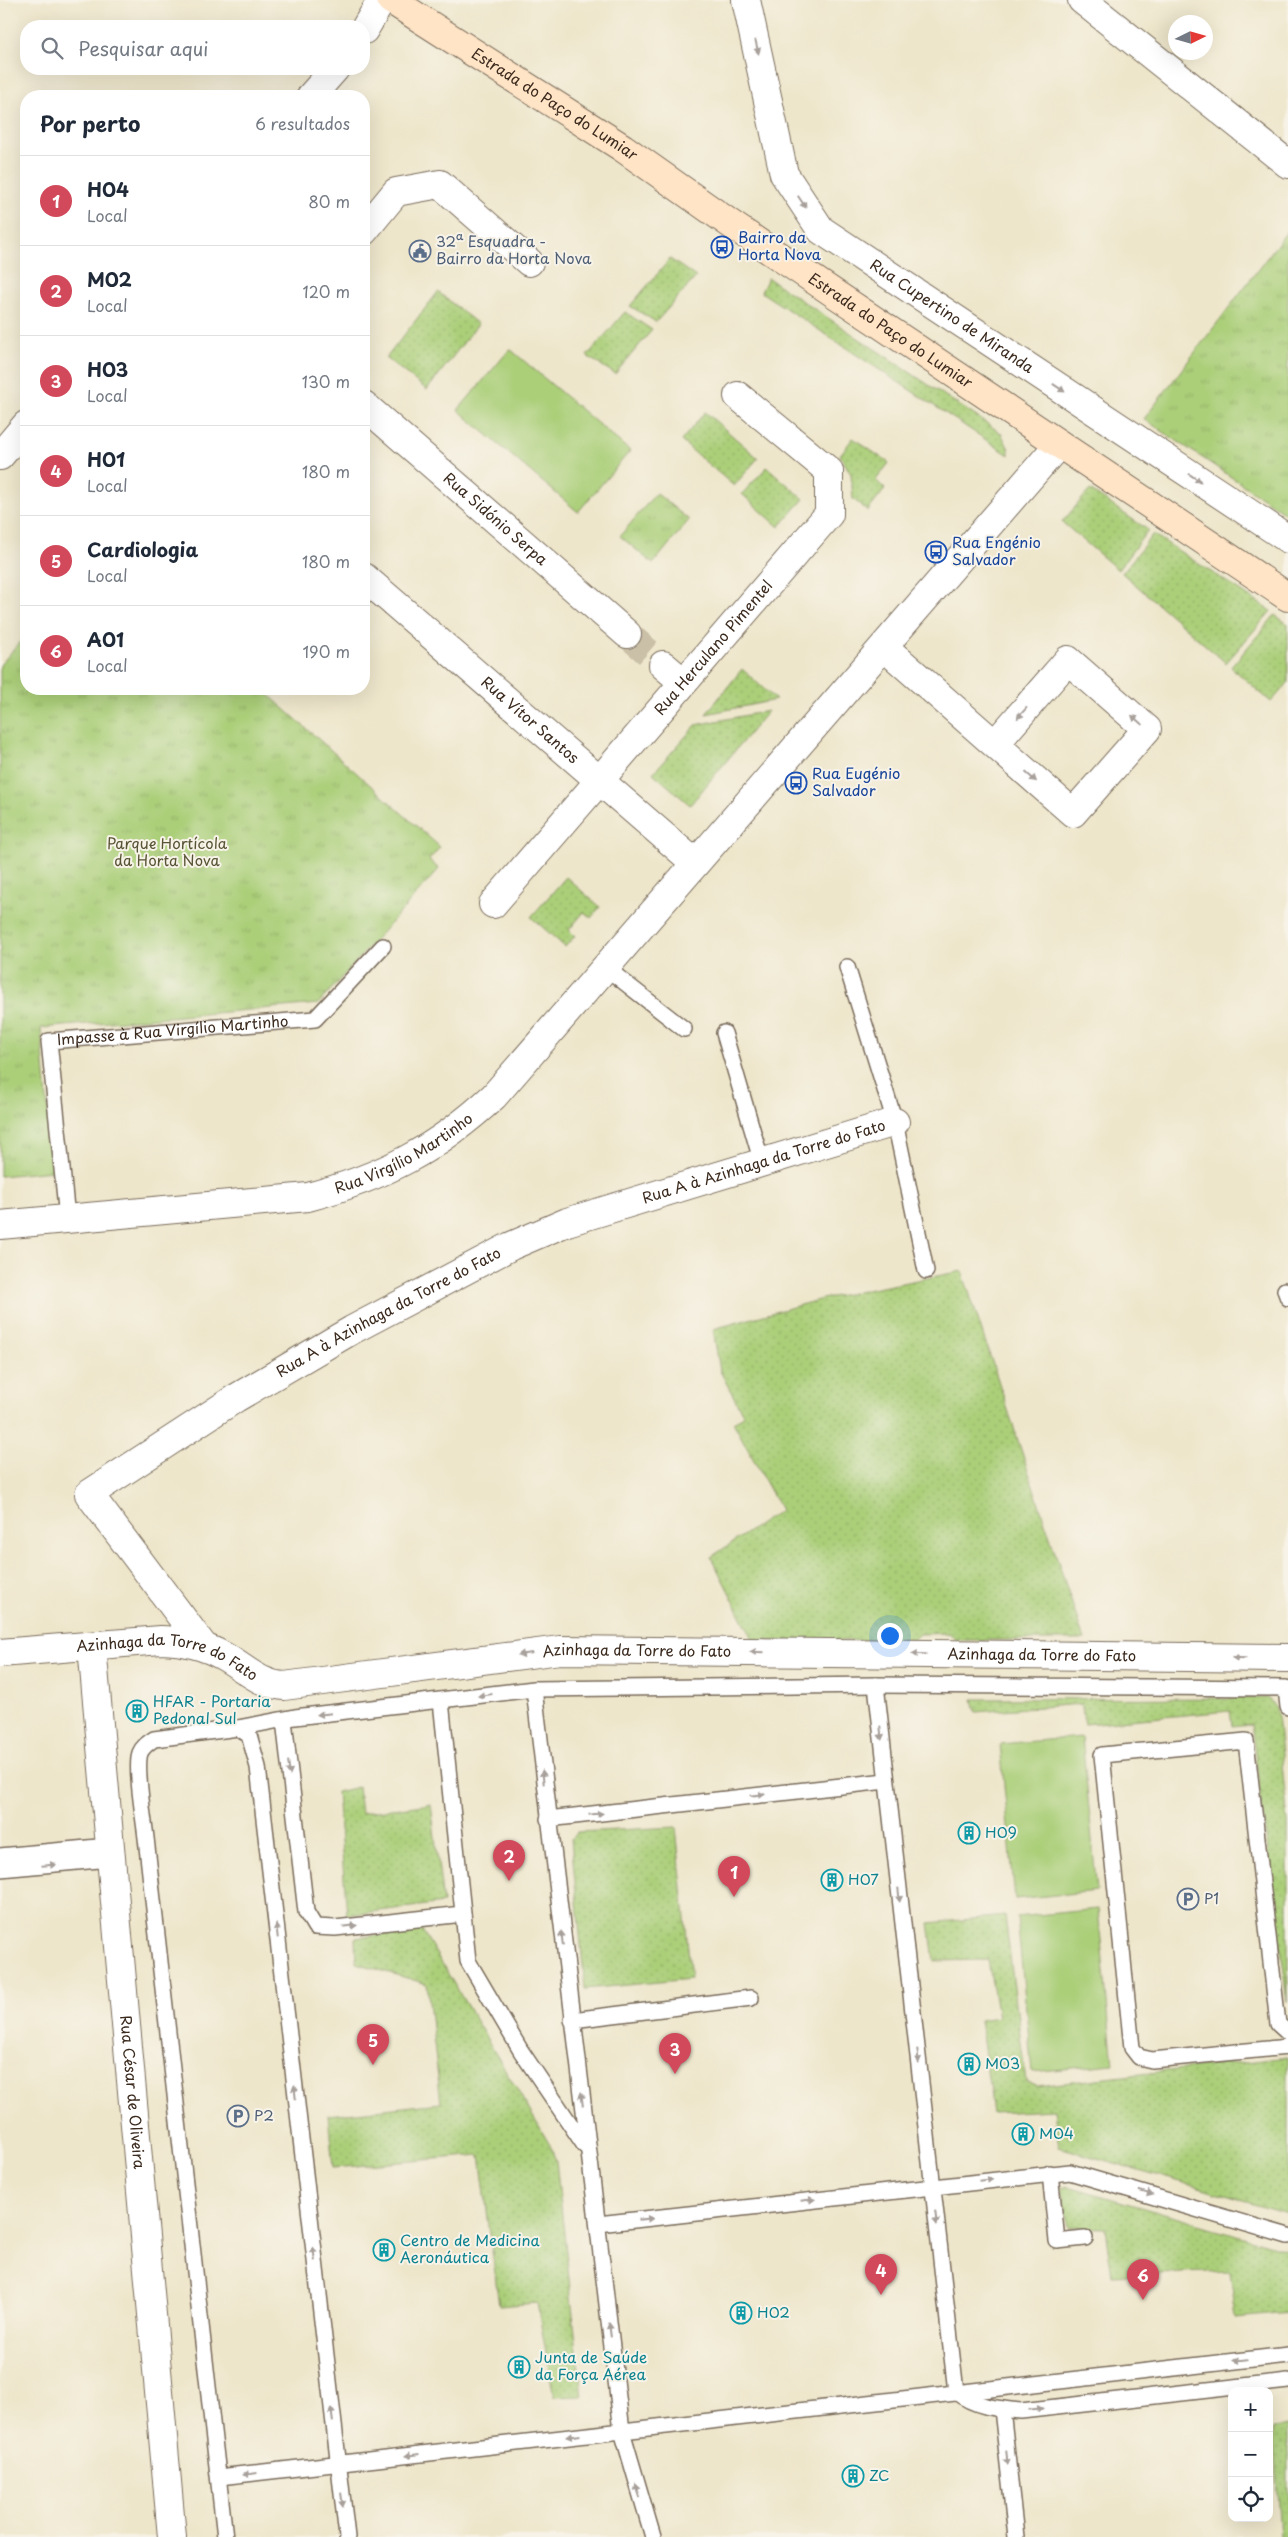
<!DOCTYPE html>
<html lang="pt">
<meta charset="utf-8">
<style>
body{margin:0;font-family:"Playpen Sans",sans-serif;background:#f2f2f3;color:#1f2937}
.controls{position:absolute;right:15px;bottom:15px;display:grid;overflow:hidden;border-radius:10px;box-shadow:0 5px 20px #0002}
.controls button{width:45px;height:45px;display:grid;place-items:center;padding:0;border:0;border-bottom:1px solid #e0e1e3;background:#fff;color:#1f2937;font:25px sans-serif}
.compass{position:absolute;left:1168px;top:15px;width:45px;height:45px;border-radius:50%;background:#fff;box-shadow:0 5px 20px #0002;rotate:85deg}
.you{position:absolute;left:889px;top:1635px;width:18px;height:18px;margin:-12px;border:4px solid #fff;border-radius:50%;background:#1a73e8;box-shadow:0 0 0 8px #1a73e833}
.badge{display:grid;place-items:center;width:32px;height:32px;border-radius:50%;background:#d1495b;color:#fff;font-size:16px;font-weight:700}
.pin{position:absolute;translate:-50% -41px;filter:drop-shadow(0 1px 2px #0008)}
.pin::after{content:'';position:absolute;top:26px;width:18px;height:15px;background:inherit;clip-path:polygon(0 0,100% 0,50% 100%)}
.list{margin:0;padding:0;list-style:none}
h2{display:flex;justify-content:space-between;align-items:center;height:65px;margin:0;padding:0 20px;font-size:21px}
h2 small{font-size:16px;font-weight:400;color:#747a83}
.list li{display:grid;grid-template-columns:32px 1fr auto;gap:15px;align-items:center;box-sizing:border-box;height:90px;padding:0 20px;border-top:1px solid #e0e1e3}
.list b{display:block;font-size:19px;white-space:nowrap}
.list p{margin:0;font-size:16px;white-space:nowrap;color:#747a83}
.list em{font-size:16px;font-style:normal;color:#747a83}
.icon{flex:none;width:28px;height:28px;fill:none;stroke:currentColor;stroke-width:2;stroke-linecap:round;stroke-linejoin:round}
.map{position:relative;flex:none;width:1288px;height:2537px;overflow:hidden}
.search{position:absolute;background:#fff;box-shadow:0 5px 20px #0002;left:20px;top:20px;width:350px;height:55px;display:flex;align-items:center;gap:12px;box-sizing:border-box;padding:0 18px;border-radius:20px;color:#747a83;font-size:19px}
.panel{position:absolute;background:#fff;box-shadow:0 5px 20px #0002;left:20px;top:90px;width:350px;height:605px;border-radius:20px}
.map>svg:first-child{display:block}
.grass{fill:url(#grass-dots);stroke:#737c4c}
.park{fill:url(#park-tufts);stroke:#737c4c}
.pitch{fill:#abcf79;stroke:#737c4c}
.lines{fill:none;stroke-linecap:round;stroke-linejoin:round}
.street-tunnel{stroke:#cac0a8;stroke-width:28;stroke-dasharray:28 14;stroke-linecap:butt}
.lane-casing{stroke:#7a6c5b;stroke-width:18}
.street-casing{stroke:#7a6c5b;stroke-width:30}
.secondary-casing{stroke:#7a6c5b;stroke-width:30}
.lane{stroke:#fff;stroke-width:15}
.street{stroke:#fff;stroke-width:28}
.secondary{stroke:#ffe4c6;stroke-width:28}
.oneway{fill:#a79f9a}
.labels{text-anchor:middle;stroke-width:4;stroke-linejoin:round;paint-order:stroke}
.street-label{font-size:15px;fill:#3b2a1e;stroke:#f7f3e8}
.transit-label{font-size:15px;fill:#164399;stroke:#f7f3e8;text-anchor:start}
.service-label{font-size:15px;fill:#4e5e75;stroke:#f7f3e8;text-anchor:start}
.park-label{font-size:15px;fill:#575335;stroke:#f7f3e8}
.culture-label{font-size:15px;fill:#0d838f;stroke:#f7f3e8;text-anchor:start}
</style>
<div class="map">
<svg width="1288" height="2537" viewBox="0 0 1288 2537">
<defs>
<pattern id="grass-dots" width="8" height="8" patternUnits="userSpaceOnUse" patternTransform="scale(1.25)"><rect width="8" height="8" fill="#abcf79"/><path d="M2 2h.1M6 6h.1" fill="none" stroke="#94b268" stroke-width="1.8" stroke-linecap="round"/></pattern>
<pattern id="park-tufts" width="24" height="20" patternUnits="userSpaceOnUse" patternTransform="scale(1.25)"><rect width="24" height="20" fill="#abcf79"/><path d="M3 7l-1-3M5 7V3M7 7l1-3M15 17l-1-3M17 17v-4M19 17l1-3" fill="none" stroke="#94b268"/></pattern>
</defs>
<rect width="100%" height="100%" fill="#f7f3e8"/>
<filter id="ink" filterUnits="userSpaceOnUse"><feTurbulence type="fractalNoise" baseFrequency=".02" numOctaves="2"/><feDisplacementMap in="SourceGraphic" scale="10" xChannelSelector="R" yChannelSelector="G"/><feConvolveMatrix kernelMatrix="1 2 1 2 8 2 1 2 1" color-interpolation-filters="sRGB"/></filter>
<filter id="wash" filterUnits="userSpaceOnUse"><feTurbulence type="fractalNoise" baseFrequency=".0096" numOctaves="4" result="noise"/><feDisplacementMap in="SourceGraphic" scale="20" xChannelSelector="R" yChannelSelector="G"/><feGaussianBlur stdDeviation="1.12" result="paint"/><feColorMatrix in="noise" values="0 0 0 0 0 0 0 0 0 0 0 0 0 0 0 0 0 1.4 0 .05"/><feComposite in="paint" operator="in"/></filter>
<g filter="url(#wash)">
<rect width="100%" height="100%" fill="#eee6cb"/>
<!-- grass -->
<path class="grass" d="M 670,259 L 696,277 L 656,322 L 630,306 Z
M 768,278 L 1001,433 L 1009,449 L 1009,455 L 761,292 Z
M 438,292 L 478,324 L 427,390 L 386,358 Z
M 625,312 L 652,330 L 615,374 L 587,356 Z
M 705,412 L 758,458 L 734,486 L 681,441 Z
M 853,438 L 889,463 L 876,480 L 885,489 L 868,511 L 853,499 L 851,474 L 840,455 Z
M 767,467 L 804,499 L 779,527 L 742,494 Z
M 1090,490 L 1148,530 L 1118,570 L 1062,522 Z
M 1153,534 L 1271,611 L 1226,663 L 1122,573 Z
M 1275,615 L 1288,624 L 1288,683 L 1271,702 L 1231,667 Z
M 742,669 L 776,700 L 706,714 Z
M 768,711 L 690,805 L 653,773 L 696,725 Z
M 566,877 L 600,907 L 591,918 L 584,912 L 569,930 L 575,936 L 565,947 L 531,917 Z
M 962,1271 L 1084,1640 L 956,1640 L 949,1633 L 919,1634 L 913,1640 L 754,1641 L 711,1557 L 781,1510 L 733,1422 L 744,1416 L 720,1371 L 713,1329 L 822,1299 Z
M 1267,1698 L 1276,1706 L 1288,1822 L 1288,2002 L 1251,1724 L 1232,1726 L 1230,1711 L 1085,1724 L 1081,1704 L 976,1712 L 973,1699 Z
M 358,1787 L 361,1813 L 431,1804 L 443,1903 L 347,1915 L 337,1792 Z
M 676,1827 L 691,1979 L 585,1989 L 571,1839 L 577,1832 Z
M 1005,1916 L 1026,2082 L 1037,2086 L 1288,2057 L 1288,2213 L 1059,2147 L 1054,2110 L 993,2113 L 980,2020 L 998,2017 L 988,1960 L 934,1961 L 929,1923 Z
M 422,1930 L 550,2145 L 556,2161 L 582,2396 L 554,2397 L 537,2303 L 499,2306 L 480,2155 L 333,2168 L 328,2115 L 441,2103 L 427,1984 L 356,1963 L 355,1938 Z
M 1068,2186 L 1288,2250 L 1288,2313 L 1236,2318 L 1230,2271 L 1112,2276 L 1105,2228 L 1068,2227 L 1062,2188 Z
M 1288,2426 L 1288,2537 L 1280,2537 L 1273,2429 Z"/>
<!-- park -->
<path class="park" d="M 1288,230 L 1288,515 L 1144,419 Z
M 656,493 L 689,520 L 653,564 L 620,536 Z
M 26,635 L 26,689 L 262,689 L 440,847 L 429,860 L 439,869 L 318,1004 L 41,1028 L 53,1171 L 0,1176 L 0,665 Z"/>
<!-- pitch -->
<path class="pitch" d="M 510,349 L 630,451 L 578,512 L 458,410 Z
M 1082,1737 L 1097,1891 L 1015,1899 L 1000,1744 Z
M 1098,1909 L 1113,2064 L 1032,2072 L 1017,1917 Z"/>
</g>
<g filter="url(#ink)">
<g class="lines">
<!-- street-tunnel -->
<path class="street-tunnel" d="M 627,634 L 663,665"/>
<!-- lane casing -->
<g class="lane-casing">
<g id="lane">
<path d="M 605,967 L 684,1029"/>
<path d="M 847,967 L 895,1122 L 926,1271"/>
<path d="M 724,1033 L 762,1163"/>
<path id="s1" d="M 67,1218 L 49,1041 L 315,1019 L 383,946"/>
<path d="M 1285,1290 L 1288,1298"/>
<path d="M 876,1685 L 956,2392 C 975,2407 998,2409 1021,2411 L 1288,2381"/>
<path d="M 534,1689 L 622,2431 L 653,2537"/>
<path d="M 441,1701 L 468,1961 L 521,2051 L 585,2146"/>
<path d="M 284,1720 L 306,1912 L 315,1927 L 335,1928 L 463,1914"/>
<path d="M 238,1728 L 295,1717 L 534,1689 L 876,1685 L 1286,1688 L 1288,1707"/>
<path d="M 548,1819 L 886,1781"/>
<path d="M 0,1856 L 109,1846"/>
<path d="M 0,1869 L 110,1859"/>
<path d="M 572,2020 L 751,1998"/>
<path d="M 1288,2033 L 1278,2024 L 1246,1741 L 1102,1755 L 1132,2048 L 1139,2057 L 1152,2060 L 1288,2047"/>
<path d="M 1050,2173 L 1057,2241 L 1085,2238"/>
<path d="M 598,2224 L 1070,2172 L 1288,2236"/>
<path d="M 1002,2409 L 1016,2537"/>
<path d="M 219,2477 L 1288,2355"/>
<path d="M 225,2537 L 146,1838 C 144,1819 135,1769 140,1753 C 143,1746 148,1743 154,1739 L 238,1728 L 249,1735 L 258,1767 L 347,2537"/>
</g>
</g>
<!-- street casing -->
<g class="street-casing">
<g id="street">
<path id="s2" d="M 746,0 L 784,174 L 821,230 L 1288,539"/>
<path d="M 1082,0 L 1288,164"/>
<path d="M 364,30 L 382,0"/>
<path d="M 311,96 L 335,69"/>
<path d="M 364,231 L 396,192 L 440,184 L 529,262"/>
<path id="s3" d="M 364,405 L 627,634"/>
<path d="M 0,456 L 26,425"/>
<path id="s4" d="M 364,577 L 695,863"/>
<path d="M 884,647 L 1073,813 L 1147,729 L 1068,660 L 995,744"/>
<path d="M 663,665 L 683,682"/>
<path id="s5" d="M 493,904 L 829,514 L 829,471 L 738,396"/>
<path id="s6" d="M 0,1225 L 308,1197 C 383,1177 437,1149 494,1096 L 1059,444"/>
<path id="s7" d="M 92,1646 L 172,2537"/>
<path id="s8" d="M 204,1647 L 89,1494 L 236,1398 L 352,1330 L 511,1246 L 567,1222 L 895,1122"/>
<path id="s9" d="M 0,1653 L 161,1640 C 185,1641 204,1645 225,1657 C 246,1669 259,1684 284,1686 L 560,1650 L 1288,1658"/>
</g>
</g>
<!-- secondary casing -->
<g class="secondary-casing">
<g id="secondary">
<path id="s10" d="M 391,0 L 623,148 L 735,227 L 1288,597"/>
</g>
</g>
<!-- lane -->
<use href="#lane" class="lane"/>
<!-- street -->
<use href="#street" class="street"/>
<!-- secondary -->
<use href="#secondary" class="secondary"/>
</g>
<!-- one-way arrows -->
<defs><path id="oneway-solid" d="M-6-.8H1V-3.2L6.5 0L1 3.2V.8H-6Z" transform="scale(1.25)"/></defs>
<g class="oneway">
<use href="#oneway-solid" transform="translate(757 47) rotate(77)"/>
<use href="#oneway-solid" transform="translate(802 202) rotate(56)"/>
<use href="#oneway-solid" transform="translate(1059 388) rotate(34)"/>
<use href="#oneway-solid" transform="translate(1195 478) rotate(34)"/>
<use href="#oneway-solid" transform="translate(1022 713) rotate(131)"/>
<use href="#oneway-solid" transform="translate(1137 720) rotate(-139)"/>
<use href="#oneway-solid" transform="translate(1031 777) rotate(41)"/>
<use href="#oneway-solid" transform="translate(757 1652) rotate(-179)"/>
<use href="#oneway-solid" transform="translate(525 1654) rotate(172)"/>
<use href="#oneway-solid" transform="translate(919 1654) rotate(-179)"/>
<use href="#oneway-solid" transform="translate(1239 1658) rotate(-179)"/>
<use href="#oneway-solid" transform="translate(485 1695) rotate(172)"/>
<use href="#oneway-solid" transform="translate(324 1714) rotate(174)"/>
<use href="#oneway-solid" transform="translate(881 1733) rotate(84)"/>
<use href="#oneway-solid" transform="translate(289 1768) rotate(83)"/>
<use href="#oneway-solid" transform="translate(543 1777) rotate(-96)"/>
<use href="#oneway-solid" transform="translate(758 1795) rotate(-6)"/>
<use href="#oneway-solid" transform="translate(596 1814) rotate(-6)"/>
<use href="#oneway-solid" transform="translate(49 1865) rotate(-5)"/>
<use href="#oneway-solid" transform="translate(899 1895) rotate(84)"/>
<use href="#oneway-solid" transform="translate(350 1926) rotate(-6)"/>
<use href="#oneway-solid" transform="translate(277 1931) rotate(-96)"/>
<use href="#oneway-solid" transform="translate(562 1938) rotate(-97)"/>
<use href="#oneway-solid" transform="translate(918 2056) rotate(84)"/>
<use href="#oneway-solid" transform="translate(295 2092) rotate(-96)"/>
<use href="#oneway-solid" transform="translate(582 2099) rotate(-97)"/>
<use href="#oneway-solid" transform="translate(986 2180) rotate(-6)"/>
<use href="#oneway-solid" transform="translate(1146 2193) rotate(17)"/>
<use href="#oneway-solid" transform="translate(808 2200) rotate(-6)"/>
<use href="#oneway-solid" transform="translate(936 2218) rotate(83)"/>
<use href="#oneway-solid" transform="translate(646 2219) rotate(-6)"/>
<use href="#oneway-solid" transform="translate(314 2254) rotate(-97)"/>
<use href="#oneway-solid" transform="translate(610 2330) rotate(-97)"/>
<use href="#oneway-solid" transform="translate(1240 2360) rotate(174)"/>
<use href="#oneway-solid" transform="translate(1036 2409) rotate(-6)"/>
<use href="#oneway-solid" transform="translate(332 2415) rotate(-97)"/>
<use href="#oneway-solid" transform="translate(573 2436) rotate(173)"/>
<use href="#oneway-solid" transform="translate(412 2455) rotate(173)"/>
<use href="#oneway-solid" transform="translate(1007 2458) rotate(84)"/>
<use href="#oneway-solid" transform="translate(250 2474) rotate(173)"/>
<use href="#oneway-solid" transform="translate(638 2491) rotate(-108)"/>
<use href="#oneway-solid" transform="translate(342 2500) rotate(83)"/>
</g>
</g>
<!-- icons -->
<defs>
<g id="bus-ring" transform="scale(1.125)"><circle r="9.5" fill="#f7f3e8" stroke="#1a4fb4" stroke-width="1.5"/><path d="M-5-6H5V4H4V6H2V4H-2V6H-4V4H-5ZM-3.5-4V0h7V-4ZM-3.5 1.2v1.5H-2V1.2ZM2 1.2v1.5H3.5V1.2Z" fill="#1a4fb4"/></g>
<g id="civic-ring" transform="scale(1.125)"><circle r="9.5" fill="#f7f3e8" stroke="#5c6f8a" stroke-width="1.5"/><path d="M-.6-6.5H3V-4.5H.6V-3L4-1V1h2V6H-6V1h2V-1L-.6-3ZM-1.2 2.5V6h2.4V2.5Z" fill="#5c6f8a"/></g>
<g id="building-ring" transform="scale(1.125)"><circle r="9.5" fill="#f7f3e8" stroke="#0f9aa8" stroke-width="1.5"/><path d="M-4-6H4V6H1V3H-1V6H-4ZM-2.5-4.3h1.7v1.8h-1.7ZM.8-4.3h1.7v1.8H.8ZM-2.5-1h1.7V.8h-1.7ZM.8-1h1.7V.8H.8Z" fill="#0f9aa8"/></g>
<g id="parking-ring" transform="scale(1.125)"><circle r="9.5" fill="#f7f3e8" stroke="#5c6f8a" stroke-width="1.5"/><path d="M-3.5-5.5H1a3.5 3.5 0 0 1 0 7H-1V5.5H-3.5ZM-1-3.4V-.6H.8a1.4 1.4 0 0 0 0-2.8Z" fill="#5c6f8a"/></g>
</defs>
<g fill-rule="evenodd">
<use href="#bus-ring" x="722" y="247"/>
<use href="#civic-ring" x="420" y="251"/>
<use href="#bus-ring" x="936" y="552"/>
<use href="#bus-ring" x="796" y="783"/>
<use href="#building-ring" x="137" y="1711"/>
<use href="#building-ring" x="969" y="1833"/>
<use href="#building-ring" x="832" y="1880"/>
<use href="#parking-ring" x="1188" y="1899"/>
<use href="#building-ring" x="969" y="2064"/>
<use href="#parking-ring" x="238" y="2116"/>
<use href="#building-ring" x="1023" y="2134"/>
<use href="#building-ring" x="384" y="2250"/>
<use href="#building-ring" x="741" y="2313"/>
<use href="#building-ring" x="519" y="2367"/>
<use href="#building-ring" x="853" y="2476"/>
</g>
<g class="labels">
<!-- street labels -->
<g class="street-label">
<text dy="5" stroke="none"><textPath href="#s10" startOffset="194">Estrada do Paço do Lumiar</textPath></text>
<text dy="5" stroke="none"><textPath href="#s2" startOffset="402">Rua Cupertino de Miranda</textPath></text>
<text dy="5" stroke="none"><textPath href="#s10" startOffset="599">Estrada do Paço do Lumiar</textPath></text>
<text dy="5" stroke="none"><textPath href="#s3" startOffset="174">Rua Sidónio Serpa</textPath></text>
<text dy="5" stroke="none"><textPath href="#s5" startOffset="338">Rua Herculano Pimentel</textPath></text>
<text dy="5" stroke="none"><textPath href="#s4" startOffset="219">Rua Vítor Santos</textPath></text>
<text dy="5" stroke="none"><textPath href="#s1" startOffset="302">Impasse à Rua Virgílio Martinho</textPath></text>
<text dy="5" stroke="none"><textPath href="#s6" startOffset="415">Rua Virgílio Martinho</textPath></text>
<text dy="5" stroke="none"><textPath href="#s8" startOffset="948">Rua A à Azinhaga da Torre do Fato</textPath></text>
<text dy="5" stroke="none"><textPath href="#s8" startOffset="542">Rua A à Azinhaga da Torre do Fato</textPath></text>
<text dy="5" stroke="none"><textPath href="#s9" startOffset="650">Azinhaga da Torre do Fato</textPath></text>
<text dy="5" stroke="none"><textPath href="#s9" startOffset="1055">Azinhaga da Torre do Fato</textPath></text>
<text dy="5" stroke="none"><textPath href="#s9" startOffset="171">Azinhaga da Torre do Fato</textPath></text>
<text dy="5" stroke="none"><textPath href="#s7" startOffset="448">Rua César de Oliveira</textPath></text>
</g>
<!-- transit labels -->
<g class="transit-label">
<text x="738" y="243">Bairro da<tspan x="738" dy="17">Horta Nova</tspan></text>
<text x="952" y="548">Rua Engénio<tspan x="952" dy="17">Salvador</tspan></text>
<text x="812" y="779">Rua Eugénio<tspan x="812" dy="17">Salvador</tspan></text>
</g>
<!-- service labels -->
<g class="service-label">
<text x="436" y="247">32ª Esquadra -<tspan x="436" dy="17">Bairro da Horta Nova</tspan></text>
<text x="1204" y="1904">P1</text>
<text x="254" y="2121">P2</text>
</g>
<!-- park labels -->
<g class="park-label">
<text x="167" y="849">Parque Hortícola<tspan x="167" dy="17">da Horta Nova</tspan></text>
</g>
<!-- culture labels -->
<g class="culture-label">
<text x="153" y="1707">HFAR - Portaria<tspan x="153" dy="17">Pedonal Sul</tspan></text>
<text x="985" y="1838">H09</text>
<text x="848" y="1885">H07</text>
<text x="985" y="2069">M03</text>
<text x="1039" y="2139">M04</text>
<text x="400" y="2246">Centro de Medicina<tspan x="400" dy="17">Aeronáutica</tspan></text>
<text x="757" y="2318">H02</text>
<text x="535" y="2363">Junta de Saúde<tspan x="535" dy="17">da Força Aérea</tspan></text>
<text x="869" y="2481">ZC</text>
</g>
</g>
</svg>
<div class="controls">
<button>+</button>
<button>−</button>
<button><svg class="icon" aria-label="locate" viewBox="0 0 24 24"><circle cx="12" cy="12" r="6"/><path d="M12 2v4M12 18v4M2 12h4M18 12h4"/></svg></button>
</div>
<svg class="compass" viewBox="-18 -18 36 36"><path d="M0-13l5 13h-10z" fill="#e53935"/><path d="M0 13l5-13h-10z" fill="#747a83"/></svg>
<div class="you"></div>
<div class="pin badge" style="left:734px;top:1897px">1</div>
<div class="pin badge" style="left:509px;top:1881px">2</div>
<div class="pin badge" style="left:675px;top:2074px">3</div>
<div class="pin badge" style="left:881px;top:2295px">4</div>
<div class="pin badge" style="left:373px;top:2065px">5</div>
<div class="pin badge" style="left:1143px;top:2300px">6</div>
<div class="search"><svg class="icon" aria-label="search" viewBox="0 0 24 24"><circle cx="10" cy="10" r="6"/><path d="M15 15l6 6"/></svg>Pesquisar aqui</div>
<section class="panel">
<h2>Por perto<small>6 resultados</small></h2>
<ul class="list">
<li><span class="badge">1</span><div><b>H04</b><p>Local</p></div><em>80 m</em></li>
<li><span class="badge">2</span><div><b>M02</b><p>Local</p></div><em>120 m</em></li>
<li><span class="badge">3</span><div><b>H03</b><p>Local</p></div><em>130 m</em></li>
<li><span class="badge">4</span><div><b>H01</b><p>Local</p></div><em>180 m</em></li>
<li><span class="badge">5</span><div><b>Cardiologia</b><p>Local</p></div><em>180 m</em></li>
<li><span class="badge">6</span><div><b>A01</b><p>Local</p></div><em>190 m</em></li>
</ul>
</section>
</div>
